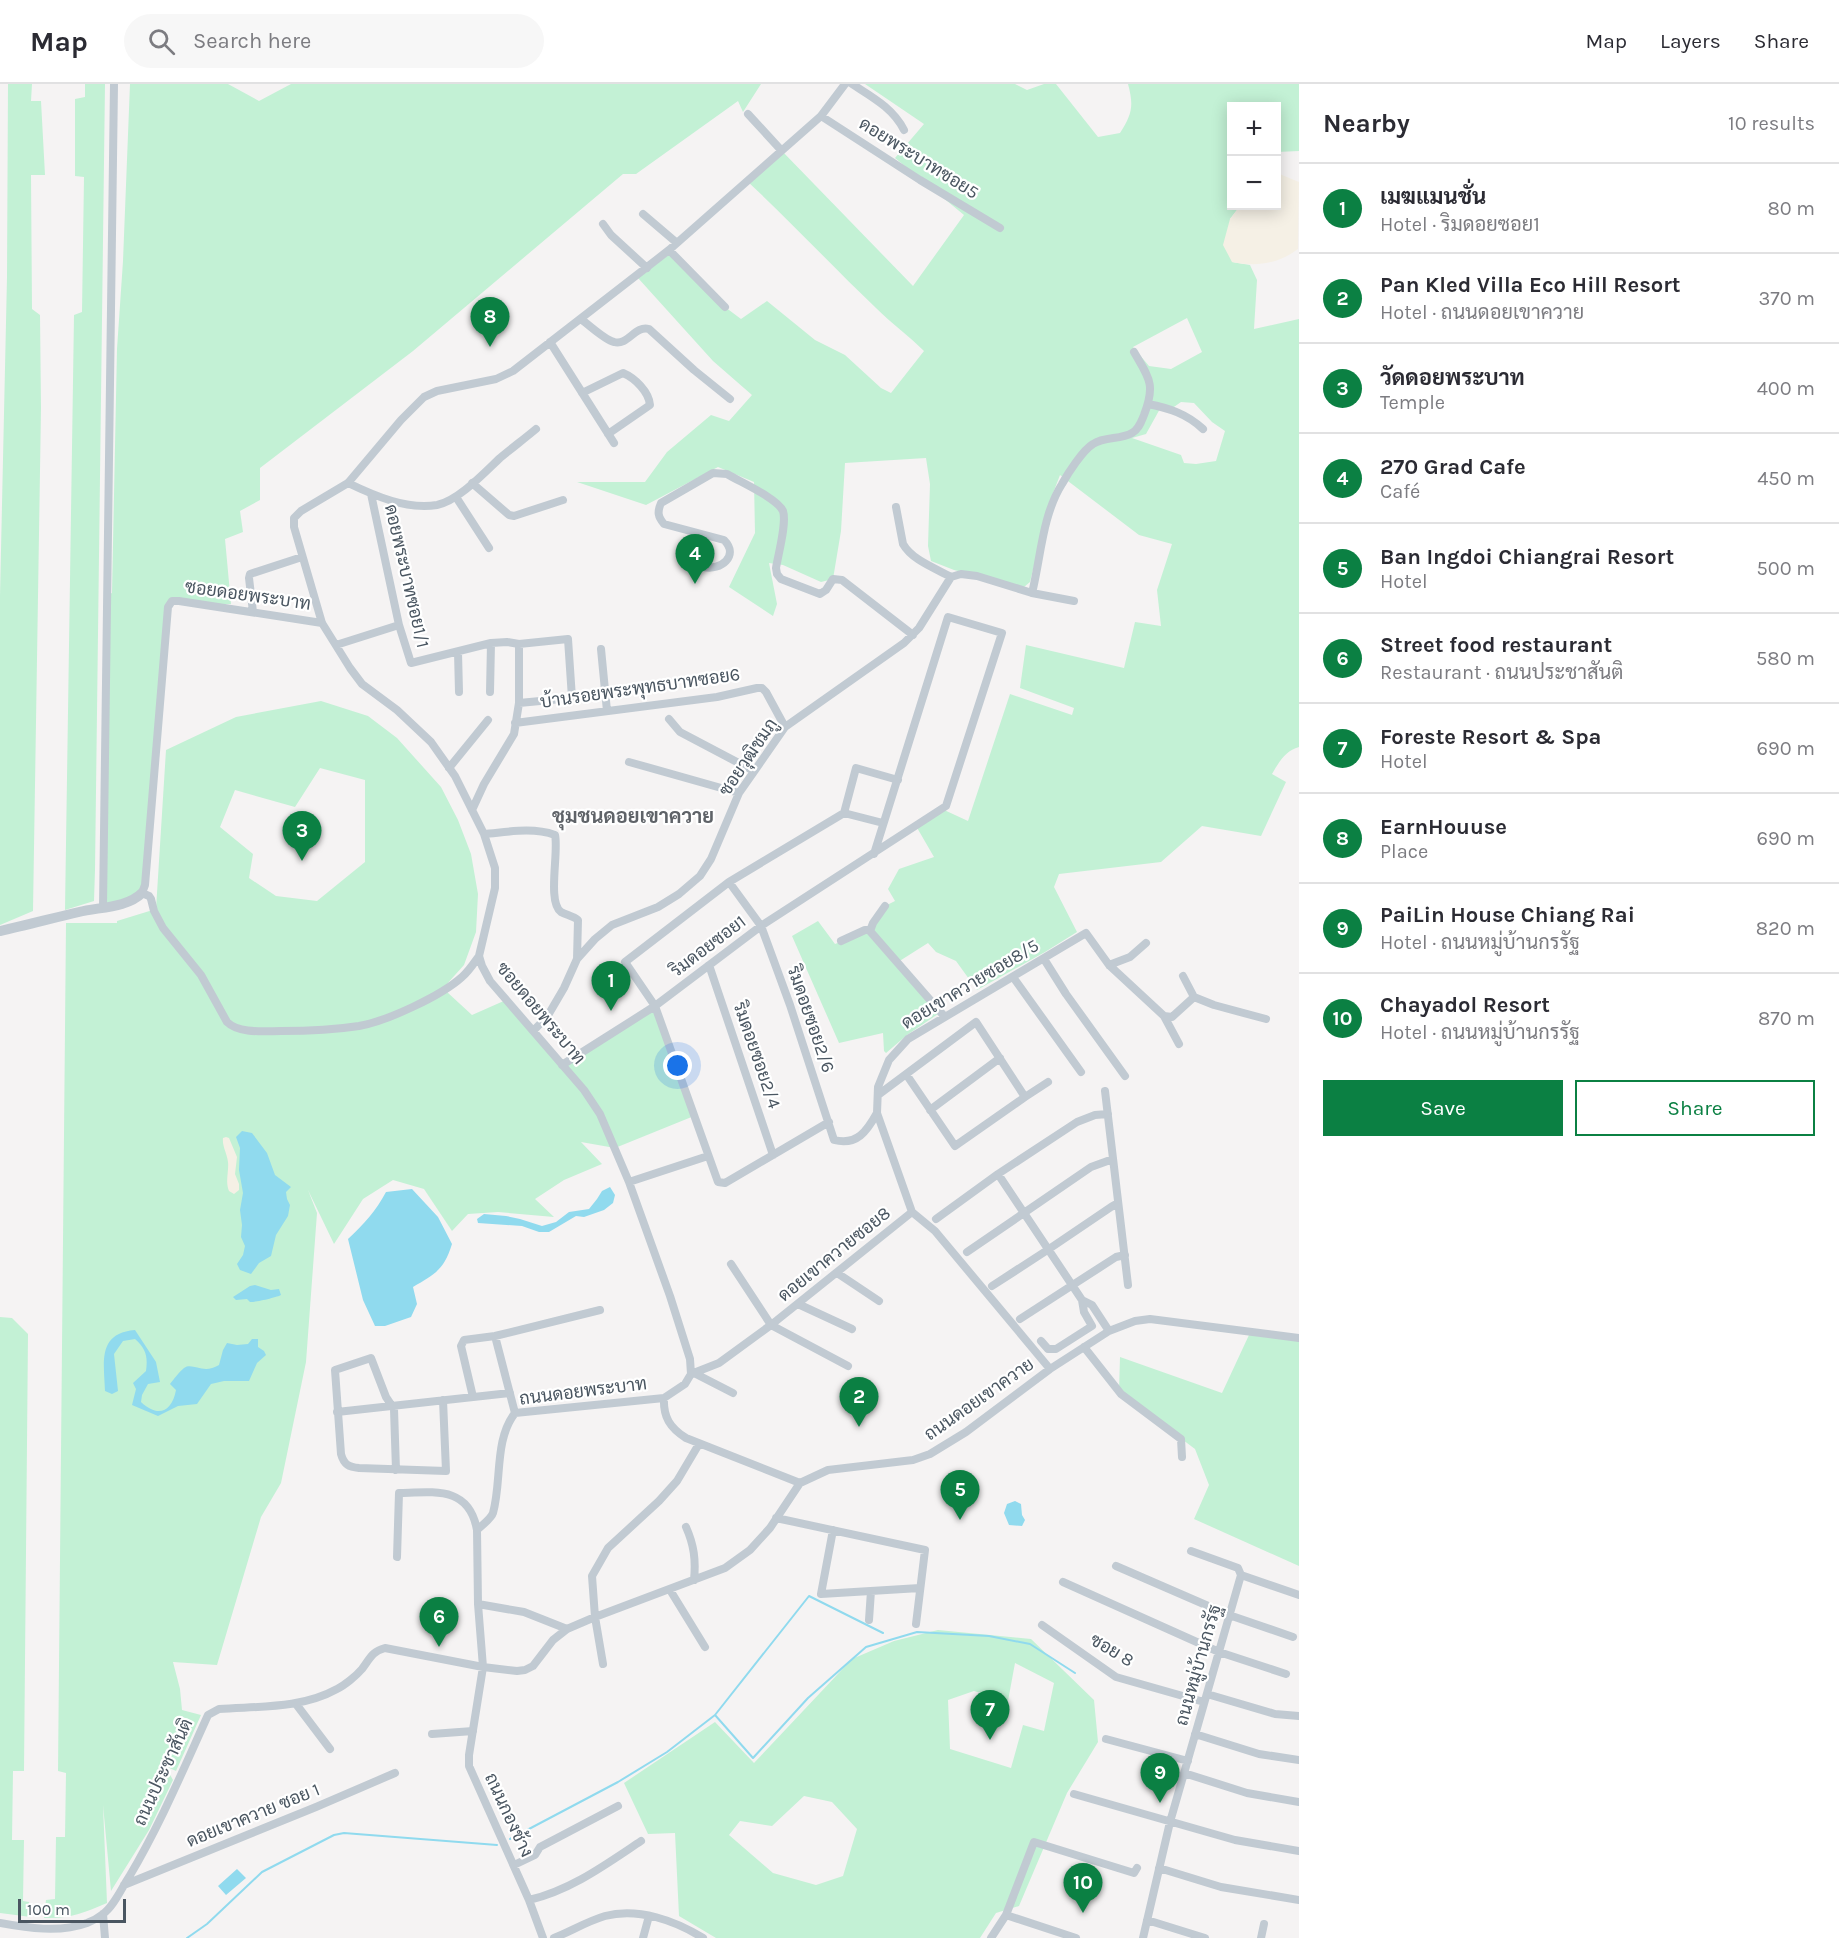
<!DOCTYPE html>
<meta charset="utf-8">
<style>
body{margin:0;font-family:Karla,Sarabun,sans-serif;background:#f7f7f7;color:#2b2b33}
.controls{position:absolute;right:18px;top:18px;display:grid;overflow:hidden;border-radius:0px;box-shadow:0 3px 15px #0003}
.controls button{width:54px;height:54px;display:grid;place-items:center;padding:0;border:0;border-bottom:2px solid #e1e1e2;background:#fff;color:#2b2b33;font:30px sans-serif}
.scale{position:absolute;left:18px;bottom:15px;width:108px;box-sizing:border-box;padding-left:6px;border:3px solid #4a5661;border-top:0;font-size:16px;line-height:21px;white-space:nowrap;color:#4a5661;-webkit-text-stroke:4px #fff;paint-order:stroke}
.you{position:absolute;left:678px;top:982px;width:21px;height:21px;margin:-15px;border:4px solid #fff;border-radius:50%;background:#1a73e8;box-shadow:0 0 0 9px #1a73e833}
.badge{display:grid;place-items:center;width:39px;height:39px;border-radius:50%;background:#0b8043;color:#fff;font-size:20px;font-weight:700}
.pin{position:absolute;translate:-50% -50px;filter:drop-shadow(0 2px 3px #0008)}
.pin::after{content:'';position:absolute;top:32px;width:21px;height:18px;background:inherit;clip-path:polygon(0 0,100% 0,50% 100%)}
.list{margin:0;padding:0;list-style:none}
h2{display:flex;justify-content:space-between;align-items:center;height:78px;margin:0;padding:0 24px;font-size:26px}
h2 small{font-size:20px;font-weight:400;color:#7c7c81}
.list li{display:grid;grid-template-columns:39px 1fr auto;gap:18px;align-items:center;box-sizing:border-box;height:90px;padding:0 24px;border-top:2px solid #e1e1e2}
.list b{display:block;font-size:22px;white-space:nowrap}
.list p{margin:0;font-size:20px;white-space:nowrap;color:#7c7c81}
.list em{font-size:20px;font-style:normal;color:#7c7c81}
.actions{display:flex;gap:12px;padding:18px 24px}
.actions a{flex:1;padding:14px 0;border:2px solid #0b8043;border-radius:0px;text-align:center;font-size:21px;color:#0b8043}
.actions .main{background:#0b8043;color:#fff}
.icon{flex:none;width:33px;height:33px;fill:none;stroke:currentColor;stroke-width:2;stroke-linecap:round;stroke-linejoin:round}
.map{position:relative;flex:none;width:1299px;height:1854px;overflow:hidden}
header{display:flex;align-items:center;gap:36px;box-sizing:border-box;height:84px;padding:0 30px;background:#fff;border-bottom:2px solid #e1e1e2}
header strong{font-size:28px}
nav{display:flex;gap:33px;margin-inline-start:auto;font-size:21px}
.search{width:420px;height:54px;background:#f7f7f7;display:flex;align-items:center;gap:15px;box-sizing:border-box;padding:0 21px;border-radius:33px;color:#7c7c81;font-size:22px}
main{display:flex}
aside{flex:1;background:#fff}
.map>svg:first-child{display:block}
.green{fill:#c3f1d5;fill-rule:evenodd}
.sand{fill:#f5f0e5}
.water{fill:#90daee}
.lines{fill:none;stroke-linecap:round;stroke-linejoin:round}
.stream{stroke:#90daee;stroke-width:2}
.minor{stroke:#c1cad2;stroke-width:8}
.tertiary{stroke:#c1cad2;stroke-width:10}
.labels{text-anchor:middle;stroke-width:4.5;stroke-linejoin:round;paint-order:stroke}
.street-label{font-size:18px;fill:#4a5661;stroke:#fff}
.neighbourhood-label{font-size:20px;font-weight:bold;fill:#5f6368;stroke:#fff}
</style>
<header>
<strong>Map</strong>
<div class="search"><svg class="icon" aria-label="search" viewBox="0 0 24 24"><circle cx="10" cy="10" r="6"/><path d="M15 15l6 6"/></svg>Search here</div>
<nav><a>Map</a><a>Layers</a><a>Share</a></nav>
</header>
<main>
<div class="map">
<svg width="1299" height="1854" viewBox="0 0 1299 1854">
<rect width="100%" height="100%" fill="#f5f3f3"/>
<!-- green -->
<path class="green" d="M 8,0 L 32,0 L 31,17 L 41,17 L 45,91 L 31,91 L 32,225 L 40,231 L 41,324 L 33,827 L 0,841 L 0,512 L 7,193 Z
M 85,0 L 105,0 L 95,786 L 94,817 L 65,826 L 74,231 L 82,228 L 84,93 L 75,92 L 75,15 L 85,13 Z
M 130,0 L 228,0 L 259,17 L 291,0 L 761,0 L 743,28 L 738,17 L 636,90 L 623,90 L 413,267 L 260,384 L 260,416 L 240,427 L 243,448 L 225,455 L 231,520 L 166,520 L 142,809 L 103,823 L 107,511 L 112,509 L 117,265 L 123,177 Z
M 865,0 L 1015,0 L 1027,6 L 1044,0 L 1056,0 L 1098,53 L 1120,49 C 1132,30 1134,22 1128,0 L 1299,0 L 1299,67 L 1277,68 L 1276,22 L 1232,22 L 1232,122 L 1240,122 L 1230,135 L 1232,178 L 1250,181 L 1257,196 L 1254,245 L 1299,235 L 1299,663 C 1285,667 1279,678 1272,690 L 1286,698 L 1261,752 L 1202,742 L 1161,778 L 1059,790 L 1054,803 L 1077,848 L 1045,868 L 977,906 L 956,877 L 936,868 L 928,859 L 898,878 L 870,847 L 885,822 L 895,817 L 888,805 L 899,785 L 934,773 L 916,742 L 942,725 L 968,737 L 1010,610 L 1072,631 L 1074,624 L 1020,604 L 1026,561 L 1124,584 L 1135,538 L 1161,542 L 1157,506 L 1172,460 L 1139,451 L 1060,391 L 1050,417 L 1030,498 L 1024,503 L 954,486 L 931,477 L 928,462 L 930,400 L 926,374 L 845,379 L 841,447 L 833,495 L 821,498 L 783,481 L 769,479 L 777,520 L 773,532 L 729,503 L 755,449 L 754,398 L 718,383 L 646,421 L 577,398 L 645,398 L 667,368 L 711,331 L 729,337 L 752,311 L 713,277 L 638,194 L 671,169 L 725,223 L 741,235 L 767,217 L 815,256 L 845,271 L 881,304 L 891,309 L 924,267 C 909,252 891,239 876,224 C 832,182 791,138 747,97 L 781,66 L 913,202 L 964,131 L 895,74 L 924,40 ZM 1187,234 L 1202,268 L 1171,285 L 1149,282 L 1133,263 ZM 1181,318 L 1194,319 L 1212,338 L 1225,347 L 1216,377 L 1196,380 L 1184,379 L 1181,371 L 1132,354 L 1146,350 L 1161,323 L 1171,325 Z
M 321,617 L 368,632 L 397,654 L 441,703 L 458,736 L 471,770 L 478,810 L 476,848 L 464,881 L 437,911 L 447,908 L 472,931 L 506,916 L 562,981 L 655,922 L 694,1032 L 615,1064 L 581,1058 L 602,1080 L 564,1096 L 535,1115 L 554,1133 L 498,1128 L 468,1130 L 452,1147 L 424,1105 L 393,1096 L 363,1115 L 334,1160 L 308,1106 L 317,1129 L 306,1278 L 281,1399 L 261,1433 L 217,1581 L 173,1578 L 180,1605 L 182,1626 L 201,1631 L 176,1687 L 165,1682 L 173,1696 L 149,1746 L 111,1807 L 103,1721 L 107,1819 C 84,1829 69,1835 44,1834 L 46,1816 L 55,1815 L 56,1753 L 65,1753 L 66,1689 L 58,1687 L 66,839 L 117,839 L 117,837 L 156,825 L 166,666 L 236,633 ZM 320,684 L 365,696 L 365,778 L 317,817 L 276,812 L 249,794 L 253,770 L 220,743 L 235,706 L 295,723 Z
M 818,837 L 835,860 L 866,848 L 938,930 L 907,951 L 886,969 L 884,967 L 883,949 L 839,959 L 792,852 Z
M 0,1233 L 12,1234 L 28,1250 L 24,1687 L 13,1687 L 12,1756 L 24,1756 L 23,1817 L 29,1818 L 31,1833 L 0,1829 Z
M 1249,1251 L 1299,1257 L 1299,1482 L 1194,1435 L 1209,1401 L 1195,1365 L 1119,1308 L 1120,1273 L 1222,1309 Z
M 938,1546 L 1031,1555 L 1094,1616 L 1098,1658 L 1067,1709 L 1019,1822 L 996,1829 L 980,1854 L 716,1854 L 679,1832 L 675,1749 L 648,1750 L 624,1699 L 715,1638 L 754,1679 L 852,1575 L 894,1557 ZM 1015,1579 L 1054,1599 L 1044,1647 L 1023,1641 L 1011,1684 L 950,1665 L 948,1616 L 974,1607 L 1008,1617 ZM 804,1712 L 832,1718 L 857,1745 L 843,1792 L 816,1801 L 773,1789 L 729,1751 L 740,1737 L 772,1742 Z"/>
<!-- sand -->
<path class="sand" d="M 1277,89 L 1299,98 L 1298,165 C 1278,180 1257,183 1232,178 L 1223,161 L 1230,135 L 1240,122 L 1276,122 Z
M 226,1053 L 229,1054 L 237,1073 L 235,1090 L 239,1100 L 239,1106 L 234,1110 L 229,1107 C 225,1098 229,1087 228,1078 C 227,1069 222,1062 223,1054 Z"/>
<!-- water -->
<path class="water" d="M 242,1047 L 252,1049 L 267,1069 L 275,1091 L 291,1103 L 286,1108 L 287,1115 L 290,1121 L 288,1132 L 276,1151 L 271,1172 L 259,1179 L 251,1190 L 240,1186 L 237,1180 L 243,1171 L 245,1162 L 241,1153 L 242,1141 L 240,1126 L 243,1109 L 239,1086 L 240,1064 L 236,1053 Z
M 610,1103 L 615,1111 L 613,1119 L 604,1126 L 584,1133 L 576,1132 L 549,1148 L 539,1148 L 522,1142 L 478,1139 L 477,1135 L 484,1130 L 506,1132 L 520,1135 L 542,1142 L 556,1138 L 569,1128 L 589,1125 L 597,1115 L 602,1107 Z
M 412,1105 L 438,1133 L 452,1160 C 444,1186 435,1190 413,1203 L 417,1220 L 411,1233 L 385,1242 L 375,1242 L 363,1216 L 348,1155 C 364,1140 376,1127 386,1108 Z
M 255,1201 L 271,1206 L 279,1205 L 281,1211 C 278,1213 253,1219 250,1218 L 247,1215 L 236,1216 L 233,1213 L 250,1202 Z
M 135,1246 L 156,1278 L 160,1298 L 148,1300 L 142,1311 L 141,1318 C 158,1334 172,1328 176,1306 L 170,1300 C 174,1295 179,1288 184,1284 C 193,1278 203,1291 219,1281 L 223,1266 L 227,1259 L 237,1261 L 248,1260 L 252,1255 L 258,1255 L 258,1263 L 264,1267 L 266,1271 L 257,1279 L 249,1297 L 224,1297 L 211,1300 L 197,1320 L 178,1322 L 158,1332 L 132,1321 L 136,1305 L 133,1299 L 146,1287 C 148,1272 146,1265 135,1255 L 123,1257 L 114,1270 L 118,1307 L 112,1310 L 105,1307 C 104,1279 97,1249 135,1246 Z
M 1015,1417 L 1021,1420 L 1022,1431 L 1025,1436 L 1022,1442 L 1009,1441 L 1004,1429 L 1007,1420 Z
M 237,1785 L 246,1794 L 226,1811 L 218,1802 Z"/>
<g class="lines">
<!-- stream -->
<path class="stream" d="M 715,1631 L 753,1674 L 808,1614 L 866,1563 L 917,1548 L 989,1552 L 1030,1560 L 1075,1589
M 510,1755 L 618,1698 L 667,1668 L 715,1631 L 809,1512 L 883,1549
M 187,1854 L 207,1840 L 262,1788 L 334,1751 L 344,1749 L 497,1761"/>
<!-- minor -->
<path class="minor" d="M 852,0 C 872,13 893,24 904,46
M 748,30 L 781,66
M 821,32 L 920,96 L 1000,144
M 643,130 L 677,159
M 603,140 L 611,151 L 647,184
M 669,166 L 725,223
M 581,235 C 589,241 605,256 614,258 C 628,262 635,241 649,245 L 694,286 L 730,315
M 550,258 L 614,359
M 582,309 L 623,289 C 635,294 649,308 650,321 L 608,350
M 1148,320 C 1169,324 1187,330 1203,345
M 348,399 C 375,412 407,426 437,421 C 458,417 484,389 500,374 C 512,364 524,355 536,345
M 472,399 L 509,431 L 514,432 L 563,416
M 371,410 L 399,541 L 411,579 L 491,559 L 507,558 L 519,560 L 568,555 L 572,614 L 519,619
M 456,413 L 489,464
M 896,423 L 903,460 C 912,476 935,484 951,493
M 704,483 C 720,487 740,472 724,456 L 664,440 C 658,433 657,428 661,419 L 713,389 L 727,390 C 740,398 777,414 783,427 C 787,439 778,471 776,484 L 777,490 L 781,495 L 820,510 L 826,506 L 833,495 L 842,496 L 913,551
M 1032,509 C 1041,473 1042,432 1062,400 C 1068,389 1083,366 1093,360 C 1105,352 1120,356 1132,349 C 1139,345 1141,338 1144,331 C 1156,300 1149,294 1134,268
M 253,528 L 249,494 L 250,490 L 302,473
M 322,539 L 179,517 L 172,517 L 168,523 L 145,801 L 142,809 L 149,812 L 151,815 L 154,827 L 163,844 L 201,891 L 227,938 C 239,950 265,947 281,947 C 306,947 333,946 359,942 C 387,937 441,912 462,893 C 469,887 474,879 479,872
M 336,561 L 399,541
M 601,565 L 607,627
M 458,568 L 459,608
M 490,608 L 491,559
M 669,635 L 680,648 L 754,687
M 515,639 L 717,613 L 757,604 L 762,604 L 766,608 L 785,643
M 629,678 L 739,709
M 449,684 L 488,636
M 472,726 L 484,700 L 514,650 L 519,619 L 519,560
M 844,729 L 883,739
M 484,750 C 508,748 532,743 555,751 C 559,768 547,818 561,828 C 566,831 573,832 578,836 L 577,875
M 729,798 L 761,842 L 790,921 L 834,1056 C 857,1062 867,1047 877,1029
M 103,823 L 114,0
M 870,847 L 873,839 L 885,822
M 841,857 L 865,846 L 869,846 L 944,932
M 1044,875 L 1066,910 L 1125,992
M 709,881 L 773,1071
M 1109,881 L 1130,873 L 1146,859
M 1183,892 L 1194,913 L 1214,921 L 1266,935
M 1013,893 L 1081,988
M 1164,932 L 1179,960
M 533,947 L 547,933 L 564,904 L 577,875 L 595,855 L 612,841 L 658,823 L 679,810 L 700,792 L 711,775 L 739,709 L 785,643 L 904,559 L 919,544 L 951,493 L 961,490 L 977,492 L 1032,509 L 1074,517
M 562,981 L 655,922 L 761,842 L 946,722 L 1002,549 L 948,533 L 874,770
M 1105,1007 L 1128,1201
M 878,1011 L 976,938 L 1025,1013 L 955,1062 L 906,990
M 1025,1013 L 1048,998
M 930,1026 L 1000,974
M 829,1038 L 725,1099 L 718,1098 L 655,922 L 625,878 L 729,798 L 844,729 L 856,684 L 898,696
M 998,1090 L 1082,1216 L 1084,1228 L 1092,1242 L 1056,1265 L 1048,1265 L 1041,1257
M 629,1098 L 708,1072
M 912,1128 L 877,1029 L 878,1003 L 889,976 L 908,955 L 1086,849 L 1109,881 L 1164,932 L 1172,933 L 1194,913
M 912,1128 L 935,1147 L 1050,1285
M 936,1135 L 998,1090 L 1077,1038 L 1095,1031 L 1108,1030
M 967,1168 L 1091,1083 L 1113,1075
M 731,1180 L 771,1241 L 848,1282
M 837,1189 L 879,1217
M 992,1202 L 1049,1165 L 1111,1123 L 1118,1119
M 1082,1216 L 1092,1221 L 1109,1247
M 798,1220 L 852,1245
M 1020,1235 L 1116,1173 L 1125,1171
M 495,1252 L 515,1329
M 1084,1263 L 1121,1310 L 1181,1355 L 1182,1373
M 694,1289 L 733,1309
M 691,1290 L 719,1279 L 771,1241 L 912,1128
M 473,1313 L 461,1262 L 464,1256 L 495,1252 L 600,1226
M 664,1314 C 663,1333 670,1344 686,1354 L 800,1399
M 337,1328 L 510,1309
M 396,1386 L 394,1325 L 386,1313 L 371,1274 L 335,1286 L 341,1370 C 344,1381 349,1383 359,1384 L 446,1387 L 443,1316
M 776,1434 L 925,1466 L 916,1540
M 686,1443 C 694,1461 696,1476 694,1496
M 833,1446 L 821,1510 L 920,1504
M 1191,1467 L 1238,1484 L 1241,1491 L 1299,1511
M 397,1473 L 399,1409 C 435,1408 469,1402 477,1446
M 1116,1482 L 1229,1531 L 1293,1553
M 1063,1498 L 1219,1568 L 1286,1590
M 670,1506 L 705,1563
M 478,1520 L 524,1528 L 567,1545
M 869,1536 L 871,1507
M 1042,1541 L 1116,1593 L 1204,1618
M 603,1580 L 595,1533 L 592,1492 L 608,1464 L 659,1417 L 677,1397 L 699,1360
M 1207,1610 L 1275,1630 L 1299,1632
M 296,1620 L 330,1665
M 432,1650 L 473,1647
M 1195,1650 L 1259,1670 L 1299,1676
M 1106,1655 L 1188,1677
M 1184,1689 L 1247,1709 L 1299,1718
M 1074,1710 L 1235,1756 L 1299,1767
M 514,1781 L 535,1771 L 540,1763 L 618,1722
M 1159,1784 L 1221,1803 L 1299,1816
M 124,1801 L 316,1723 L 395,1689
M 529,1816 C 571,1806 605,1781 641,1757
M 103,1830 L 105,1854
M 1006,1831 L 1076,1854
M 1147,1836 L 1205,1854
M 0,1839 C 27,1844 60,1849 87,1839 C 92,1837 98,1834 103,1830 C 114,1822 121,1805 129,1793 C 160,1741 183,1686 208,1631 L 219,1625 C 258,1622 301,1625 337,1605 C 345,1601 356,1592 362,1585 C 370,1575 371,1568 385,1564 L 483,1583 L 517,1587 L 525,1586 L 533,1582 L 553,1556 L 567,1545 L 595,1533 L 725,1484 L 750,1466 L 770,1444 L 800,1399 L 828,1386 L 913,1376 L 930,1370 L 966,1348 L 1050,1285 L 1109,1247 L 1135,1237 L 1150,1235 L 1299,1254
M 543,1854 L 529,1816 L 469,1682 L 469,1671 L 483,1583 L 478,1520 L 477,1446 C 482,1441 491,1435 493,1429 C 502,1397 494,1356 515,1329 L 664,1314 L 685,1300 L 691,1290 L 690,1275 L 670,1212 L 629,1098 L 600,1030 L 584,1006 L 490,897 L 482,882 L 479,872 L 495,804 L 495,784 L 484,750 L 455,692 L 431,658 L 397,626 L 362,600 L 350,584 L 322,539 L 294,443 L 294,434 L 301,427 L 348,399 L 401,336 L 424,313 L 437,307 L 496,295 L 513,287 L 669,166 L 821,32 L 845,0
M 554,1854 C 571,1847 588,1837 605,1832 C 638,1823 676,1837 703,1854
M 643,1854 L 649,1832
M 991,1854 L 1006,1831 L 1034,1758 L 1134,1789 L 1137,1784
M 1143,1854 L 1170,1738 L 1241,1491
M 1261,1854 L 1264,1840"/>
<!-- tertiary -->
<path class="tertiary" d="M 0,847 C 27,841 53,834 79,828 C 99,823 127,824 142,809"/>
</g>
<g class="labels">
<!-- street labels -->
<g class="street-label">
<text transform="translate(919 74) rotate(32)" y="6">ดอยพระบาทซอย5</text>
<text transform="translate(407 492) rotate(77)" y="6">ดอยพระบาทซอย1/1</text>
<text transform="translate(248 511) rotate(8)" y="6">ซอยดอยพระบาท</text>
<text transform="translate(640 604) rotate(-8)" y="6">บ้านรอยพระพุทธบาทซอย6</text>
<text transform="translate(748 673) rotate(-56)" y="6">ซอยวุฒิชมภู</text>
<text transform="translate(708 862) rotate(-37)" y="6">ริมดอยซอย1</text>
<text transform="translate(970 900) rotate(-31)" y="6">ดอยเขาควายซอย8/5</text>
<text transform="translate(541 929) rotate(50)" y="6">ซอยดอยพระบาท</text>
<text transform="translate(811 935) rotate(71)" y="6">ริมดอยซอย2/6</text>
<text transform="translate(757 971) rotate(71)" y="6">ริมดอยซอย2/4</text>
<text transform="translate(834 1170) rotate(-39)" y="6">ดอยเขาควายซอย8</text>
<text transform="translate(583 1307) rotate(-7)" y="6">ถนนดอยพระบาท</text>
<text transform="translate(979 1315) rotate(-35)" y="6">ถนนดอยเขาควาย</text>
<text transform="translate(1112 1566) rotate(31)" y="6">ซอย 8</text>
<text transform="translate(1198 1581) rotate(-74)" y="6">ถนนหมู่บ้านกรรัฐ</text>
<text transform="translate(163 1688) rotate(-65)" y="6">ถนนประชาสันติ</text>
<text transform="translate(253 1731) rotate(-22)" y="6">ดอยเขาควาย ซอย 1</text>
<text transform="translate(509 1731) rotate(65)" y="6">ถนนกองช้าง</text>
</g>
<!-- neighbourhood labels -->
<g class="neighbourhood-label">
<text x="633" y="739">ชุมชนดอยเขาควาย</text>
</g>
</g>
</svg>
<div class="controls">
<button>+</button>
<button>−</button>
</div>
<div class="scale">100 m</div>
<div class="you"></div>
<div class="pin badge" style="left:611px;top:927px">1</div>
<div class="pin badge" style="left:859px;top:1343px">2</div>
<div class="pin badge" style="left:302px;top:777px">3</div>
<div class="pin badge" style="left:695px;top:500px">4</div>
<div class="pin badge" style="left:960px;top:1436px">5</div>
<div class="pin badge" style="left:439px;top:1563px">6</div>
<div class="pin badge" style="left:990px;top:1656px">7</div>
<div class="pin badge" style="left:490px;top:263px">8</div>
<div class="pin badge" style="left:1160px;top:1719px">9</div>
<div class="pin badge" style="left:1083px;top:1829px">10</div>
</div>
<aside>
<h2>Nearby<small>10 results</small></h2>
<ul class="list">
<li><span class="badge">1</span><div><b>เมฆแมนชั่น</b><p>Hotel · ริมดอยซอย1</p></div><em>80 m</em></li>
<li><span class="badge">2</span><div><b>Pan Kled Villa Eco Hill Resort</b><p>Hotel · ถนนดอยเขาควาย</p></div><em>370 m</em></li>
<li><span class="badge">3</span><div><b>วัดดอยพระบาท</b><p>Temple</p></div><em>400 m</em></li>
<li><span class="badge">4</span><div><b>270 Grad Cafe</b><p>Café</p></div><em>450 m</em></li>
<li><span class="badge">5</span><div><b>Ban Ingdoi Chiangrai Resort</b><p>Hotel</p></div><em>500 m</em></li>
<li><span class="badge">6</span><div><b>Street food restaurant</b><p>Restaurant · ถนนประชาสันติ</p></div><em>580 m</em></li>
<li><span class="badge">7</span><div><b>Foreste Resort &amp; Spa</b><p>Hotel</p></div><em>690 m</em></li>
<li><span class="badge">8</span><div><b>EarnHouuse</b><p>Place</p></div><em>690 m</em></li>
<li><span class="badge">9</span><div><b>PaiLin House Chiang Rai</b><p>Hotel · ถนนหมู่บ้านกรรัฐ</p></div><em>820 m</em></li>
<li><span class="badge">10</span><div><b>Chayadol Resort</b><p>Hotel · ถนนหมู่บ้านกรรัฐ</p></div><em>870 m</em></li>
</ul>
<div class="actions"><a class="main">Save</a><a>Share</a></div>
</aside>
</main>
